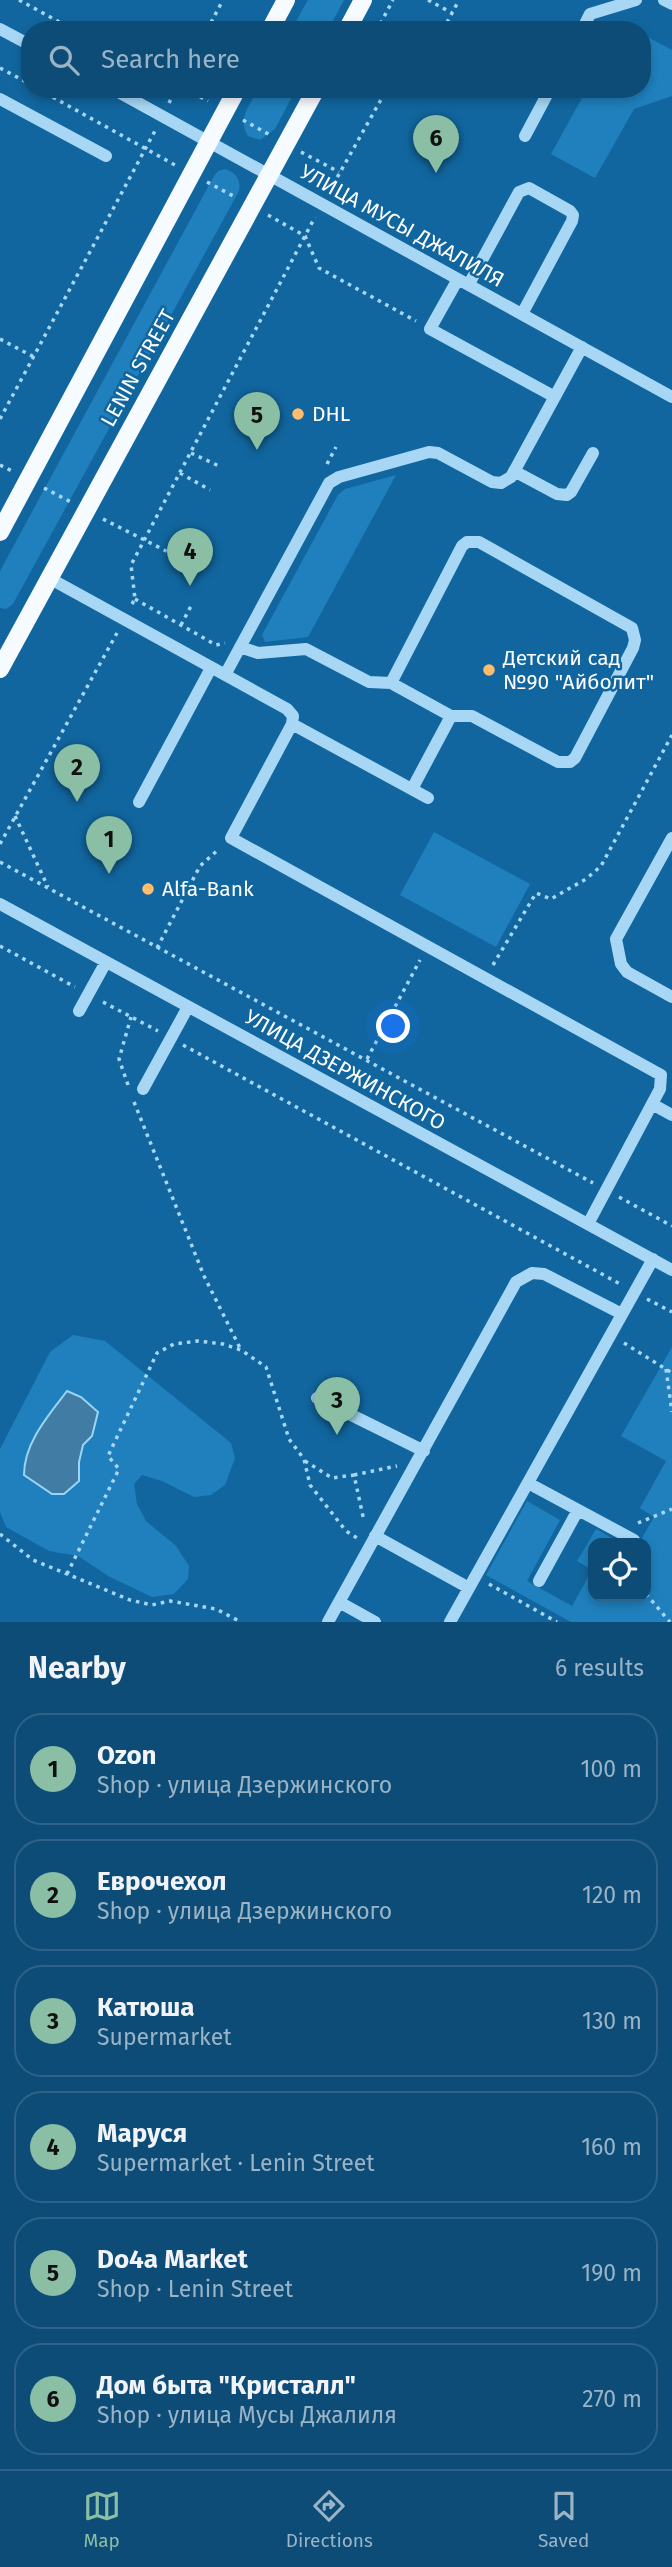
<!DOCTYPE html>
<meta charset="utf-8">
<style>
body{margin:0;font-family:"Fira Sans",sans-serif;background:#1b567f;color:#f1f3f6}
.controls{position:absolute;right:21px;bottom:21px;display:grid;overflow:hidden;border-radius:14px;box-shadow:0 4px 10px #0003}
.controls button{width:63px;height:63px;display:grid;place-items:center;padding:0;border:0;border-bottom:2px solid #2d6389;background:#0d4c77;color:#f1f3f6;font:35px sans-serif}
.you{position:absolute;left:394px;top:1027px;width:24px;height:24px;margin:-18px;border:5px solid #fff;border-radius:50%;background:#1a73e8;box-shadow:0 0 0 10px #1a73e833}
.badge{display:grid;place-items:center;width:46px;height:46px;border-radius:50%;background:#8abfa5;color:#111;font-size:23px;font-weight:700}
.pin{position:absolute;translate:-50% -58px;filter:drop-shadow(0 2px 4px #0008)}
.pin::after{content:'';position:absolute;top:37px;width:24px;height:21px;background:inherit;clip-path:polygon(0 0,100% 0,50% 100%)}
.list{margin:0;padding:0;list-style:none}
h2{display:flex;justify-content:space-between;align-items:center;height:91px;margin:0;padding:0 28px;font-size:30px}
h2 small{font-size:23px;font-weight:400;color:#9ab4c6}
.list li{display:grid;grid-template-columns:46px 1fr auto;gap:21px;align-items:center;box-sizing:border-box;height:112px;margin:0 14px 14px;padding:0 14px;border:2px solid #2d6389;border-radius:28px}
.list b{display:block;font-size:26px;white-space:nowrap}
.list p{margin:0;font-size:23px;white-space:nowrap;color:#9ab4c6}
.list em{font-size:23px;font-style:normal;color:#9ab4c6}
.icon{flex:none;width:38px;height:38px;fill:none;stroke:currentColor;stroke-width:2;stroke-linecap:round;stroke-linejoin:round}
.map{position:relative;flex:none;width:672px;height:1622px;overflow:hidden}
.search{position:absolute;background:#0d4c77;box-shadow:0 4px 10px #0003;left:21px;right:21px;top:21px;height:77px;display:flex;align-items:center;gap:18px;box-sizing:border-box;padding:0 24px;border-radius:28px;color:#9ab4c6;font-size:26px}
.sheet{height:847px;background:#0d4c77}
nav{display:flex;justify-content:space-around;align-items:center;box-sizing:border-box;height:98px;border-top:2px solid #2d6389;background:#0d4c77;font-size:19px;color:#9ab4c6}
nav a{display:grid;justify-items:center;gap:4px}
nav .on{color:#8abfa5}
.map>svg:first-child{display:block}
.green{fill:#1f80bd}
.water{fill:#417ca4;stroke:#9ad5f8;stroke-width:2}
.lines{fill:none;stroke-linecap:round;stroke-linejoin:round}
.path{stroke:#a8d7f5;stroke-width:3.5;stroke-dasharray:3.5 5;stroke-linecap:butt}
.minor{stroke:#a8d7f5;stroke-width:12}
.major{stroke:#f6fbff;stroke-width:18}
.poi-dot{fill:#ffbd6c;stroke:#11669f;stroke-width:2.5}
.labels{text-anchor:middle;stroke-width:5;stroke-linejoin:round;paint-order:stroke}
.street-label{font-size:21px;fill:#fff;stroke:#11669f}
.poi-label{font-size:21px;fill:#fff;stroke:#11669f;text-anchor:start}
</style>
<div class="map">
<svg width="672" height="1622" viewBox="0 0 672 1622">
<rect width="100%" height="100%" fill="#11669f"/>
<!-- green -->
<path class="green" d="M 308,0 L 344,0 L 328,30 L 291,30 Z
M 642,34 L 672,50 L 672,96 L 634,109 L 595,178 L 551,154 L 587,89 L 642,89 Z
M 258,89 L 296,89 L 275,129 L 260,140 L 248,136 C 237,119 250,105 258,89 Z
M 225,169 C 236,173 241,179 239,191 L 13,604 L 6,609 L 0,608 L 0,571 L 214,176 L 218,171 Z
M 396,475 L 308,637 L 265,642 L 262,635 L 338,495 L 345,489 Z
M 434,832 L 530,884 L 496,947 L 400,895 Z
M 73,1335 L 105,1341 L 231,1443 L 235,1458 L 225,1485 L 211,1495 L 194,1497 L 162,1481 L 142,1475 L 134,1484 L 137,1504 L 146,1521 L 176,1546 L 189,1566 L 188,1579 L 174,1594 L 152,1597 L 110,1577 L 78,1556 L 49,1551 L 6,1527 L 0,1512 L 0,1449 L 50,1352 Z
M 672,1347 L 672,1622 L 571,1622 L 486,1575 L 527,1501 L 560,1520 L 527,1581 L 572,1606 L 592,1570 L 577,1561 L 596,1529 L 620,1543 L 593,1543 L 593,1596 L 646,1596 L 646,1543 L 639,1543 L 654,1517 L 640,1508 L 666,1461 L 621,1436 Z"/>
<!-- water -->
<path class="water" d="M 67,1391 L 81,1397 L 98,1412 L 92,1436 L 83,1445 L 79,1462 L 79,1481 L 64,1494 L 52,1494 L 24,1475 C 24,1443 48,1416 67,1391 Z"/>
<g class="lines">
<!-- path -->
<path class="path" d="M 19,0 L 74,30
M 428,0 L 452,13
M 207,30 L 223,0
M 381,30 L 378,28 L 393,0
M 443,30 L 459,0
M 0,68 L 30,84
M 38,89 L 175,165
M 185,89 L 208,101
M 169,103 L 176,89
M 243,120 L 270,135
M 301,152 L 339,172
M 207,182 L 237,198
M 329,192 L 383,96 L 390,89
M 268,215 L 305,236 L 319,268 L 416,321
M 0,339 L 34,357
M 0,419 L 156,129
M 191,453 L 221,467
M 327,464 L 336,447
M 0,465 L 12,471
M 180,473 L 210,490
M 44,488 L 71,502
M 103,519 L 182,559
M 135,599 L 216,645 L 225,643
M 132,604 L 135,599 L 131,565 L 315,217
M 181,625 L 191,606
M 15,816 L 48,887
M 0,844 L 117,633
M 0,862 L 593,1183
M 0,946 L 75,987
M 157,948 L 200,866 L 219,849
M 493,965 L 536,893 L 551,899 L 586,879 L 601,866 L 672,735
M 103,1002 L 158,1031
M 183,1045 L 622,1285
M 367,1059 L 420,960
M 128,1085 L 119,1059 L 131,1017
M 134,1102 L 204,1276 L 240,1348
M 619,1197 L 672,1226
M 647,1299 L 672,1312
M 624,1343 L 672,1373
M 666,1369 L 672,1412
M 305,1461 L 332,1478 L 354,1475 L 364,1521
M 354,1475 L 397,1466
M 638,1523 L 672,1509
M 0,1534 L 33,1560 L 130,1600 L 152,1605 L 170,1601 L 216,1609 L 241,1622
M 67,1574 L 119,1469 L 108,1456 L 157,1353 L 174,1344 L 198,1341 L 223,1344 L 241,1350 L 266,1367 L 289,1439 L 304,1459 L 310,1485 L 346,1531 L 357,1538
M 489,1584 L 557,1622
M 646,1594 L 670,1622"/>
<!-- minor -->
<path class="minor" d="M 664,0 L 672,4
M 0,29 L 30,45
M 582,30 L 590,14 L 636,0
M 113,89 L 672,397
M 0,99 L 106,156
M 525,136 L 550,89
M 458,279 L 430,329 L 555,397
M 469,284 L 519,192 L 529,188 L 570,211 L 573,215 L 572,221 L 522,314
M 514,471 L 557,494 L 567,495 L 571,492 L 593,453
M 49,578 L 287,709 L 293,716 L 292,724 L 231,838 L 661,1075 L 660,1089 L 588,1224
M 240,647 L 258,653 L 306,649 L 369,682 L 391,683 L 451,716 L 472,716 L 558,762 L 570,762 L 575,758 L 633,648 L 635,640 L 632,628 L 479,542 L 467,542 L 462,546 L 391,683
M 225,675 L 329,483 L 339,477 L 429,452 L 438,453 L 492,482 L 501,483 L 511,477 L 582,347
M 292,724 L 428,798
M 412,789 L 451,716
M 139,802 L 211,668
M 672,838 L 616,939 L 621,964 L 627,972 L 672,997
M 0,904 L 672,1270
M 79,1011 L 106,962
M 143,1089 L 188,1007
M 652,1104 L 672,1115
M 317,1398 L 424,1451
M 528,1483 L 634,1540
M 375,1536 L 469,1588
M 539,1581 L 578,1510
M 339,1602 L 375,1622
M 328,1622 L 516,1282 L 532,1273 L 544,1274 L 622,1314
M 450,1622 L 653,1259"/>
<!-- major -->
<path class="major" d="M 270,30 L 286,0
M 347,30 L 363,0
M 0,532 L 237,89
M 0,669 L 316,89"/>
</g>
<!-- markers -->
<g class="poi-dot">
<circle cx="298" cy="414" r="7"/>
<circle cx="489" cy="670" r="7"/>
<circle cx="148" cy="889" r="7"/>
</g>
<g class="labels">
<!-- street labels -->
<g class="street-label">
<text transform="translate(402 226) rotate(29)" y="7">УЛИЦА МУСЫ ДЖАЛИЛЯ</text>
<text transform="translate(138 368) rotate(-61)" y="7">LENIN STREET</text>
<text transform="translate(345 1070) rotate(29)" y="7">УЛИЦА ДЗЕРЖИНСКОГО</text>
</g>
<!-- poi labels -->
<g class="poi-label">
<text x="312" y="421">DHL</text>
<text x="503" y="665">Детский сад<tspan x="503" dy="24">№90 "Айболит"</tspan></text>
<text x="162" y="896">Alfa-Bank</text>
</g>
</g>
</svg>
<div class="controls">
<button><svg class="icon" aria-label="locate" viewBox="0 0 24 24"><circle cx="12" cy="12" r="6"/><path d="M12 2v4M12 18v4M2 12h4M18 12h4"/></svg></button>
</div>
<div class="you"></div>
<div class="pin badge" style="left:109px;top:874px">1</div>
<div class="pin badge" style="left:77px;top:802px">2</div>
<div class="pin badge" style="left:337px;top:1435px">3</div>
<div class="pin badge" style="left:190px;top:586px">4</div>
<div class="pin badge" style="left:257px;top:450px">5</div>
<div class="pin badge" style="left:436px;top:173px">6</div>
<div class="search"><svg class="icon" aria-label="search" viewBox="0 0 24 24"><circle cx="10" cy="10" r="6"/><path d="M15 15l6 6"/></svg>Search here</div>
</div>
<section class="sheet">
<h2>Nearby<small>6 results</small></h2>
<ul class="list">
<li><span class="badge">1</span><div><b>Ozon</b><p>Shop · улица Дзержинского</p></div><em>100 m</em></li>
<li><span class="badge">2</span><div><b>Еврочехол</b><p>Shop · улица Дзержинского</p></div><em>120 m</em></li>
<li><span class="badge">3</span><div><b>Катюша</b><p>Supermarket</p></div><em>130 m</em></li>
<li><span class="badge">4</span><div><b>Маруся</b><p>Supermarket · Lenin Street</p></div><em>160 m</em></li>
<li><span class="badge">5</span><div><b>Do4a Market</b><p>Shop · Lenin Street</p></div><em>190 m</em></li>
<li><span class="badge">6</span><div><b>Дом быта &quot;Кристалл&quot;</b><p>Shop · улица Мусы Джалиля</p></div><em>270 m</em></li>
</ul>
</section>
<nav>
<a class="on"><svg class="icon" aria-label="map" viewBox="0 0 24 24"><path d="M3 6l6-2 6 2 6-2v14l-6 2-6-2-6 2zM9 4v14M15 6v14"/></svg>Map</a>
<a><svg class="icon" aria-label="directions" viewBox="0 0 24 24"><path d="M12 3l9 9-9 9-9-9zM9 14v-3h6M13 9l2 2-2 2"/></svg>Directions</a>
<a><svg class="icon" aria-label="saved" viewBox="0 0 24 24"><path d="M7 4h10v16l-5-4-5 4z"/></svg>Saved</a>
</nav>
